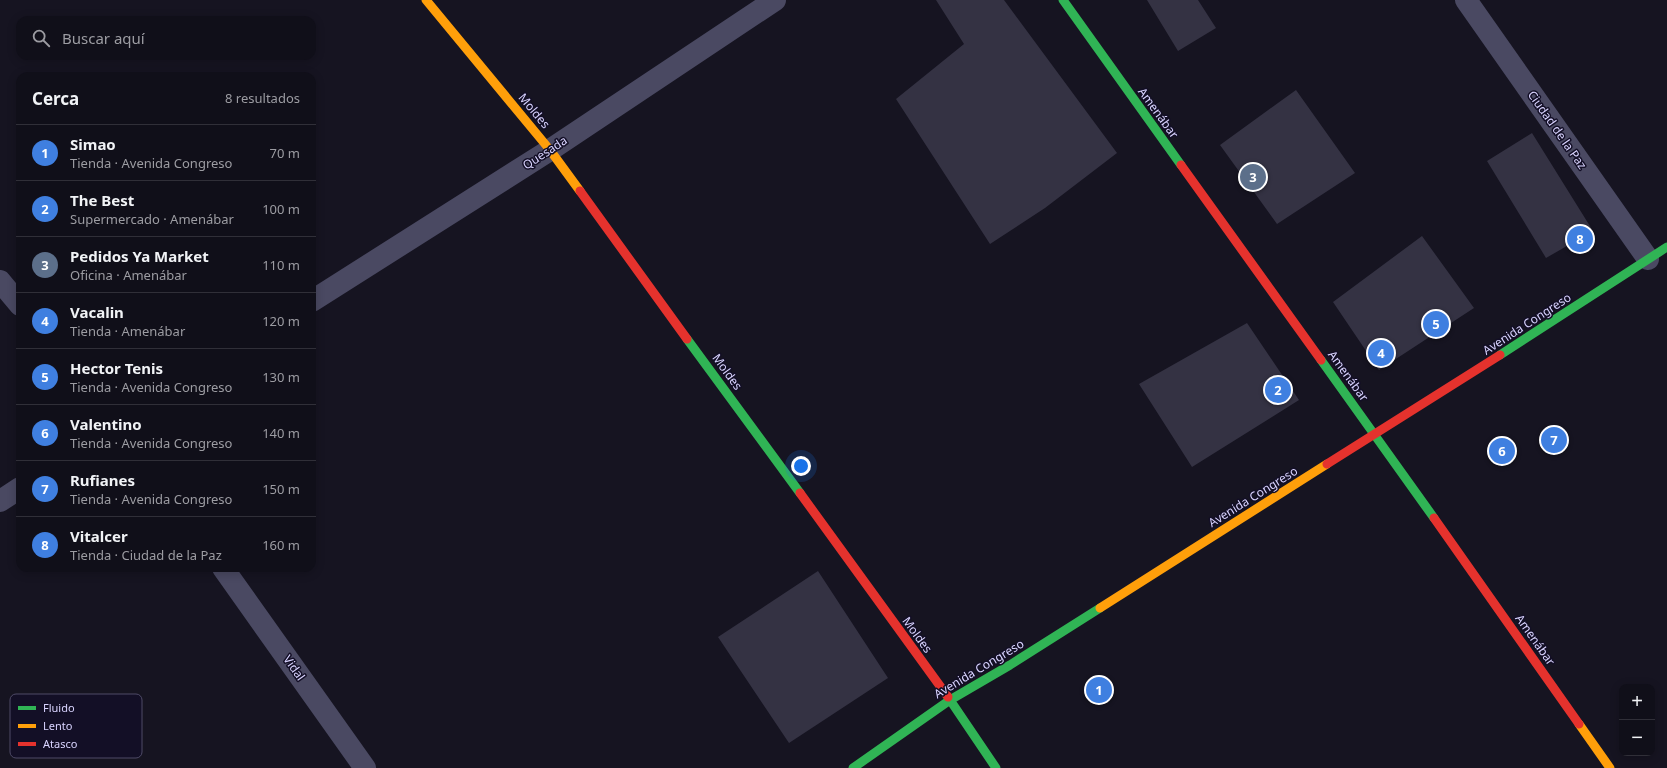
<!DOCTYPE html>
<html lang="es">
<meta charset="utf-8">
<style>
body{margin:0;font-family:"Noto Sans",sans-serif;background:#191822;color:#f1f3f6}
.controls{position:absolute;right:12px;bottom:12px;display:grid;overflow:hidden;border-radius:8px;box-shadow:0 2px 10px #0003}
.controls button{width:36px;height:36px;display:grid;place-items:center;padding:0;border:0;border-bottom:1px solid #302f38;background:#100f19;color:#f1f3f6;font:20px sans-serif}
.you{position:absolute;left:801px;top:466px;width:14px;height:14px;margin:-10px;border:3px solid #fff;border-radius:50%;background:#1a73e8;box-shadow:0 0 0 6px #1a73e833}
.badge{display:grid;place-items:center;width:26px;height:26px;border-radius:50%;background:#9591b1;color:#fff;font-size:13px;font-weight:700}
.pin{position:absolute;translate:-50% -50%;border:2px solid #fff;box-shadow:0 1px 4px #0006}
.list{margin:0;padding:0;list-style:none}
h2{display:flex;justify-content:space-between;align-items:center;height:52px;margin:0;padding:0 16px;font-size:17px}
h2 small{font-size:13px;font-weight:400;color:#9c9ca2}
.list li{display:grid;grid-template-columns:26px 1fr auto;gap:12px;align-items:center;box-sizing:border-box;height:56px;padding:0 16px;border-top:1px solid #302f38}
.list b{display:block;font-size:15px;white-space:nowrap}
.list p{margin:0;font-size:13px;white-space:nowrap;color:#9c9ca2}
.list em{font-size:13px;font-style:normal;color:#9c9ca2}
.icon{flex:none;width:22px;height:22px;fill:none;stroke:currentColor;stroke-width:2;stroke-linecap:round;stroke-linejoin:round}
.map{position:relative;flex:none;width:1667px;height:768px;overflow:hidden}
.search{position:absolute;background:#100f19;box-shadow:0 2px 10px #0003;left:16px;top:16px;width:300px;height:44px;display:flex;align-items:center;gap:10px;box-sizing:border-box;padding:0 14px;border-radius:12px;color:#9c9ca2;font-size:15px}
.panel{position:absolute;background:#100f19;box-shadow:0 2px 10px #0003;left:16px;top:72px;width:300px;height:500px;border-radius:12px}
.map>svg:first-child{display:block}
.building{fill:#343243}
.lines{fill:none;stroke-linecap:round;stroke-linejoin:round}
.street{stroke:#4a4962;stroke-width:22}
.fast{stroke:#30b455;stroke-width:9}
.slow{stroke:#ff9f0a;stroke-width:9}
.jam{stroke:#e5322d;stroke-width:9}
.labels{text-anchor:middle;stroke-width:3;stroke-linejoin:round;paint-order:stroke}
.street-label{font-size:12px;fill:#d9d4ff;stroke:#130f26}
.key{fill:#130f26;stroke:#4e4a67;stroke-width:1}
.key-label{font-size:11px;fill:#d9d4ff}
</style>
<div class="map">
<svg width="1667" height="768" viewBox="0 0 1667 768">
<rect width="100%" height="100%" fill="#161421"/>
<!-- building -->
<path class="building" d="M 936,0 L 1004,0 L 1117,153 L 1045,208 L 990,244 L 896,99 L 964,44 Z
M 1147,0 L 1198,0 L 1216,28 L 1178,51 Z
M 1296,90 L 1355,173 L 1277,224 L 1220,145 Z
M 1532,133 L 1593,231 L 1546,258 L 1487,161 Z
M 1422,236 L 1474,308 L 1379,370 L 1333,302 Z
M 1247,323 L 1299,400 L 1192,467 L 1139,384 Z
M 818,571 L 888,678 L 789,743 L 718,637 Z"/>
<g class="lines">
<!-- street -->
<path class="street" d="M 1466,0 L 1648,259
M 0,281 L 20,305
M 312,301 L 550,150 L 775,0
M 0,501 L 20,488
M 223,568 L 365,768"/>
<!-- fast -->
<path class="fast" d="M 1063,0 L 1181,165
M 687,339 L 800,493
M 1500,355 L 1667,247
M 1321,360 L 1434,518
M 948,697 L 996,768
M 853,768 L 950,700 L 1010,665 L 1100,608"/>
<!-- slow -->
<path class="slow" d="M 426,0 L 550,150 L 580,191
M 1100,608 L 1327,464
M 1579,724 L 1610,768"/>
<!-- jam -->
<path class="jam" d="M 1181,165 L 1321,360
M 580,191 L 687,339
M 1327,464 L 1500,355
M 800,493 L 948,697
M 1434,518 L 1579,724"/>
</g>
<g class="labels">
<!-- street labels -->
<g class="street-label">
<text transform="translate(534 111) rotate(50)" y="4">Moldes</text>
<text transform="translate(1158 113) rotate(54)" y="4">Amenábar</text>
<text transform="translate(1557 130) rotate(55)" y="4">Ciudad de la Paz</text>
<text transform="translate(545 153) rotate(-33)" y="4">Quesada</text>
<text transform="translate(1527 324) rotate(-33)" y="4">Avenida Congreso</text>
<text transform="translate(727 372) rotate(54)" y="4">Moldes</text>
<text transform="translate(1348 376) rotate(54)" y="4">Amenábar</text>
<text transform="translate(1253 497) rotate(-32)" y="4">Avenida Congreso</text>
<text transform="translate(917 635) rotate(54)" y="4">Moldes</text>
<text transform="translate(1535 640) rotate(55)" y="4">Amenábar</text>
<text transform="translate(294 668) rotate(55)" y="4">Vidal</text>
<text transform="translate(979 669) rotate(-31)" y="4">Avenida Congreso</text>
</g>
</g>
<!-- legend -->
<rect x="10" y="694" width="132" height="64" rx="6" class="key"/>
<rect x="18" y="706" width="18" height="4" fill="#30b455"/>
<rect x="18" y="724" width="18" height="4" fill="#ff9f0a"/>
<rect x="18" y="742" width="18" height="4" fill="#e5322d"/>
<g class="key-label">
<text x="43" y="712">Fluido</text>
<text x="43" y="730">Lento</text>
<text x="43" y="748">Atasco</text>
</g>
</svg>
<div class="controls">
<button>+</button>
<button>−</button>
</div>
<div class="you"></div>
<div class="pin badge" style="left:1099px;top:690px;background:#3f7fe0">1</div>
<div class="pin badge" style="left:1278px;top:390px;background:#3f7fe0">2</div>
<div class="pin badge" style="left:1253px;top:177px;background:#5c6f8a">3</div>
<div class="pin badge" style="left:1381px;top:353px;background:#3f7fe0">4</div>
<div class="pin badge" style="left:1436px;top:324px;background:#3f7fe0">5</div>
<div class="pin badge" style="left:1502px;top:451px;background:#3f7fe0">6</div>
<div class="pin badge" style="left:1554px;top:440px;background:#3f7fe0">7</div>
<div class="pin badge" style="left:1580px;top:239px;background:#3f7fe0">8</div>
<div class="search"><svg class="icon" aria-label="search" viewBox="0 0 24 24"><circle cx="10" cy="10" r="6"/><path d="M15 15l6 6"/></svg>Buscar aquí</div>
<section class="panel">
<h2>Cerca<small>8 resultados</small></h2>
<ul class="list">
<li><span class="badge" style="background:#3f7fe0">1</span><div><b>Simao</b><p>Tienda · Avenida Congreso</p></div><em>70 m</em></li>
<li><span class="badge" style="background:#3f7fe0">2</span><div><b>The Best</b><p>Supermercado · Amenábar</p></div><em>100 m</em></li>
<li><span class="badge" style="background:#5c6f8a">3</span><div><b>Pedidos Ya Market</b><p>Oficina · Amenábar</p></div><em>110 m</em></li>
<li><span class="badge" style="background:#3f7fe0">4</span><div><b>Vacalin</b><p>Tienda · Amenábar</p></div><em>120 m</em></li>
<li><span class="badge" style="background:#3f7fe0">5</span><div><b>Hector Tenis</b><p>Tienda · Avenida Congreso</p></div><em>130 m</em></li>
<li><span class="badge" style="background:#3f7fe0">6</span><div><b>Valentino</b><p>Tienda · Avenida Congreso</p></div><em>140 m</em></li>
<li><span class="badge" style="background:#3f7fe0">7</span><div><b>Rufianes</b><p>Tienda · Avenida Congreso</p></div><em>150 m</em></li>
<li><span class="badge" style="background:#3f7fe0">8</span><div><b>Vitalcer</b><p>Tienda · Ciudad de la Paz</p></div><em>160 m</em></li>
</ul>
</section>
</div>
